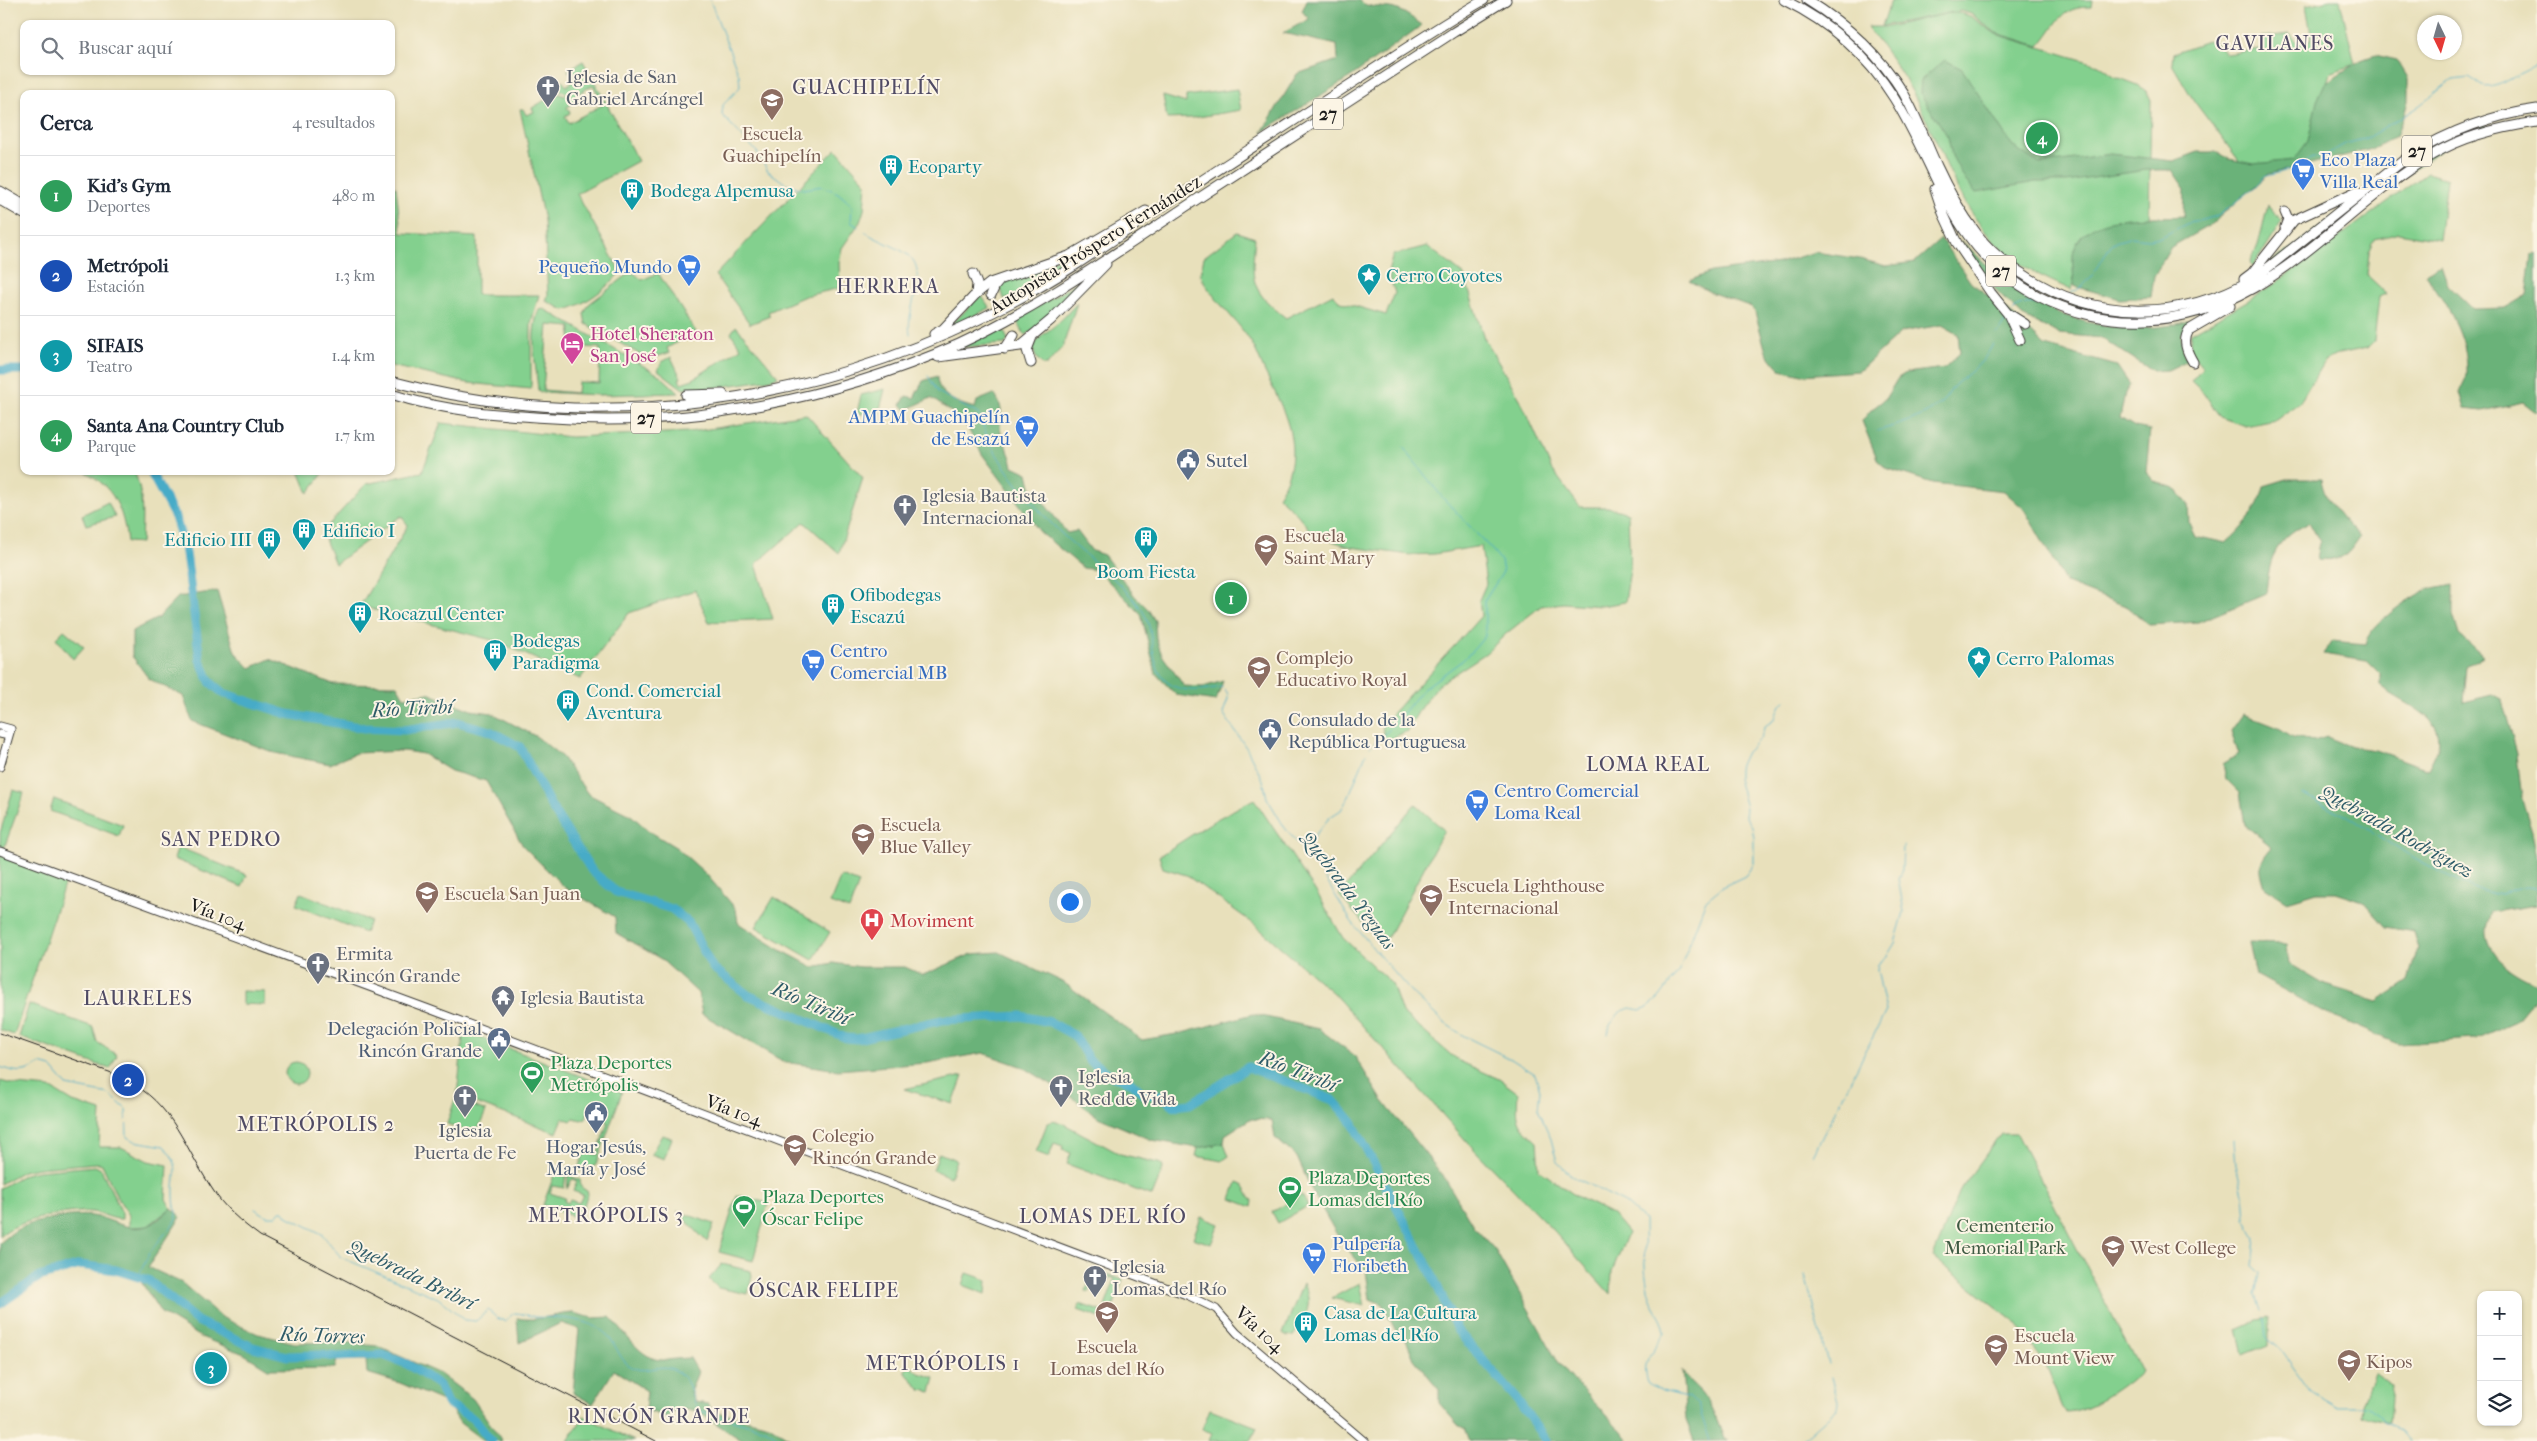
<!DOCTYPE html>
<html lang="es">
<meta charset="utf-8">
<style>
body{margin:0;font-family:"IM FELL French Canon",serif;background:#f2f2f3;color:#1f2937}
.controls{position:absolute;right:15px;bottom:15px;display:grid;overflow:hidden;border-radius:10px;box-shadow:0 1px 4px #0004}
.controls button{width:45px;height:45px;display:grid;place-items:center;padding:0;border:0;border-bottom:1px solid #e0e1e3;background:#fff;color:#1f2937;font:25px sans-serif}
.compass{position:absolute;left:2417px;top:15px;width:45px;height:45px;border-radius:50%;background:#fff;box-shadow:0 1px 4px #0004;rotate:175deg}
.you{position:absolute;left:1069px;top:901px;width:18px;height:18px;margin:-12px;border:4px solid #fff;border-radius:50%;background:#1a73e8;box-shadow:0 0 0 8px #1a73e833}
.badge{display:grid;place-items:center;width:32px;height:32px;border-radius:50%;background:#ea580c;color:#fff;font-size:16px;font-weight:700}
.pin{position:absolute;translate:-50% -50%;border:2px solid #fff;box-shadow:0 1px 5px #0006}
.list{margin:0;padding:0;list-style:none}
h2{display:flex;justify-content:space-between;align-items:center;height:65px;margin:0;padding:0 20px;font-size:21px}
h2 small{font-size:16px;font-weight:400;color:#747a83}
.list li{display:grid;grid-template-columns:32px 1fr auto;gap:15px;align-items:center;box-sizing:border-box;height:80px;padding:0 20px;border-top:1px solid #e0e1e3}
.list b{display:block;font-size:19px;white-space:nowrap}
.list p{margin:0;font-size:16px;white-space:nowrap;color:#747a83}
.list em{font-size:16px;font-style:normal;color:#747a83}
.icon{flex:none;width:28px;height:28px;fill:none;stroke:currentColor;stroke-width:2;stroke-linecap:round;stroke-linejoin:round}
.map{position:relative;flex:none;width:2537px;height:1441px;overflow:hidden}
.search{position:absolute;background:#fff;box-shadow:0 1px 4px #0004;left:20px;top:20px;width:375px;height:55px;display:flex;align-items:center;gap:12px;box-sizing:border-box;padding:0 18px;border-radius:10px;color:#747a83;font-size:19px}
.panel{position:absolute;background:#fff;box-shadow:0 1px 4px #0004;left:20px;top:90px;width:375px;height:385px;border-radius:10px}
.map>svg:first-child{display:block}
.green{fill:#83d08e;stroke:#507655;fill-rule:evenodd}
.forest{fill:#6ab279;stroke:#43674a}
.lines{fill:none;stroke-linecap:round;stroke-linejoin:round}
.stream{stroke:#47abc7;stroke-width:1}
.river{stroke:#47abc7;stroke-width:9}
.major-casing{stroke:#3b3934;stroke-width:9}
.highway-casing{stroke:#3b3934;stroke-width:11}
.major{stroke:#fff;stroke-width:7}
.highway{stroke:#fff;stroke-width:9}
.rail{stroke:#1c1c1c;stroke-width:1}
.labels{text-anchor:middle;stroke-width:4;stroke-linejoin:round;paint-order:stroke}
.shield{fill:#fcf5e5;stroke:#5f5d58;stroke-width:1}
.shield-label{font-size:18px;font-weight:bold;fill:#1c1c1c}
.worship-label{font-size:19px;fill:#5b616d;stroke:#fcf5e5;text-anchor:start}
.education-label{font-size:19px;fill:#785e54;stroke:#fcf5e5;text-anchor:start}
.shop-label{font-size:19px;fill:#366cbe;stroke:#fcf5e5;text-anchor:start}
.culture-label{font-size:19px;fill:#0d838f;stroke:#fcf5e5;text-anchor:start}
.street-label{font-size:19px;fill:#1c1c1c;stroke:#fcf5e5}
.hotel-label{font-size:19px;fill:#b23c85;stroke:#fcf5e5;text-anchor:start}
.service-label{font-size:19px;fill:#4e5e75;stroke:#fcf5e5;text-anchor:start}
.health-label{font-size:19px;fill:#be3a42;stroke:#fcf5e5;text-anchor:start}
.leisure-label{font-size:19px;fill:#27864d;stroke:#fcf5e5;text-anchor:start}
.park-label{font-size:19px;fill:#405b44;stroke:#fcf5e5}
.neighbourhood-label{font-size:20px;letter-spacing:1px;fill:#504b65;stroke:#fcf5e5}
.water-label{font-size:20px;font-style:italic;fill:#2f5c69;stroke:#fcf5e5}
</style>
<div class="map">
<svg width="2537" height="1441" viewBox="0 0 2537 1441">
<rect width="100%" height="100%" fill="#fcf5e5"/>
<filter id="ink" filterUnits="userSpaceOnUse"><feTurbulence type="fractalNoise" baseFrequency=".02" numOctaves="2"/><feDisplacementMap in="SourceGraphic" scale="10" xChannelSelector="R" yChannelSelector="G"/><feConvolveMatrix kernelMatrix="1 2 1 2 8 2 1 2 1" color-interpolation-filters="sRGB"/></filter>
<filter id="wash" filterUnits="userSpaceOnUse"><feTurbulence type="fractalNoise" baseFrequency=".0096" numOctaves="4" result="noise"/><feDisplacementMap in="SourceGraphic" scale="20" xChannelSelector="R" yChannelSelector="G"/><feGaussianBlur stdDeviation="1.12" result="paint"/><feColorMatrix in="noise" values="0 0 0 0 0 0 0 0 0 0 0 0 0 0 0 0 0 1.4 0 .05"/><feComposite in="paint" operator="in"/></filter>
<g filter="url(#wash)">
<rect width="100%" height="100%" fill="#e8e0bb"/>
<!-- green -->
<path class="green" d="M 1891,0 L 2093,0 L 2092,7 C 2059,6 2058,25 2039,46 L 1996,33 L 1971,14 L 1961,11 L 1882,26 Z
M 2330,0 L 2340,0 L 2355,64 L 2330,73 L 2305,155 L 2267,170 L 2255,182 L 2194,101 L 2172,64 L 2173,53 L 2213,39 L 2226,54 L 2260,49 L 2262,37 L 2290,34 L 2299,43 L 2312,40 L 2306,5 Z
M 1949,13 L 1960,13 L 1970,16 L 1996,34 L 2099,65 L 2114,76 L 2138,85 L 2147,92 L 2151,100 L 2149,222 L 2126,218 L 2099,226 L 2077,267 L 2071,290 C 2048,279 2020,268 2002,250 C 1959,208 1947,161 1921,109 C 1907,79 1888,53 1867,27 L 1887,27 Z
M 583,61 L 638,161 L 577,194 L 620,271 C 613,285 580,308 564,310 L 546,301 L 548,295 L 544,220 L 520,109 L 523,109 L 526,115 L 534,112 L 532,108 L 557,93 L 565,96 L 567,93 L 561,91 L 554,79 L 559,76 L 566,86 L 574,81 L 568,70 ZM 593,85 L 604,104 L 569,123 L 565,116 L 570,113 L 567,107 L 581,99 L 579,93 Z
M 1237,89 L 1241,110 L 1192,118 L 1167,119 L 1163,96 L 1186,103 L 1186,96 Z
M 2488,123 L 2485,126 L 2489,127 L 2453,141 L 2267,277 L 2242,292 L 2168,316 L 2115,316 L 2071,306 L 2073,302 L 2150,313 L 2188,309 L 2222,298 L 2422,153 L 2451,137 Z
M 836,149 L 866,183 L 864,210 L 860,222 L 842,248 L 839,262 L 840,288 L 805,296 L 768,312 L 770,316 L 750,324 L 715,275 Z
M 2427,173 L 2447,179 L 2439,240 L 2399,233 L 2375,239 L 2369,252 L 2367,275 L 2387,294 L 2379,297 L 2374,341 L 2367,348 L 2334,355 L 2323,363 L 2300,402 L 2276,420 L 2245,426 L 2220,417 L 2204,393 L 2191,381 L 2203,367 C 2192,355 2188,349 2191,333 L 2266,290 Z
M 396,187 L 401,233 L 477,237 L 477,295 L 539,295 L 531,323 L 531,389 L 468,383 L 391,366 L 391,188 Z
M 2268,205 L 2282,221 L 2253,267 L 2250,264 L 2258,245 Z
M 1123,228 L 1066,267 L 1011,298 L 1004,299 L 1000,285 L 1005,282 Z
M 1237,232 L 1255,238 C 1251,282 1250,290 1286,318 L 1333,294 L 1341,302 L 1386,315 L 1395,293 L 1388,272 L 1393,255 L 1427,246 L 1464,275 L 1484,338 L 1520,399 L 1551,468 L 1580,507 L 1608,507 L 1628,513 L 1630,569 L 1625,602 L 1601,606 L 1563,603 L 1541,606 L 1507,633 L 1486,653 L 1439,684 L 1421,707 L 1407,731 L 1384,742 L 1382,725 C 1414,688 1449,653 1481,616 L 1479,600 L 1486,584 L 1481,546 L 1435,554 L 1410,555 L 1351,547 L 1314,535 L 1298,515 L 1278,496 C 1307,451 1285,412 1264,370 C 1260,361 1257,351 1251,342 C 1236,318 1215,303 1200,275 L 1204,257 Z
M 630,273 L 634,273 L 642,280 L 658,273 L 696,332 L 667,348 L 669,353 L 648,359 L 586,324 L 584,314 L 589,304 Z
M 1089,275 L 1035,330 L 1025,335 L 1016,320 Z
M 981,295 L 990,308 L 948,328 Z
M 1077,303 L 1063,346 L 1047,365 L 1043,365 C 1021,345 1043,336 1058,323 C 1065,317 1071,309 1077,303 Z
M 544,309 L 661,376 L 679,393 L 598,395 L 540,392 L 538,390 C 536,366 529,333 539,310 ZM 548,325 L 571,327 L 570,346 L 600,348 L 599,383 L 578,382 L 577,393 L 543,390 Z
M 736,326 L 778,376 L 772,379 L 713,388 L 683,389 L 658,370 L 662,362 L 671,357 L 681,378 L 679,379 L 681,383 L 693,379 L 741,348 L 731,333 Z
M 1002,327 L 1008,340 L 1005,344 L 961,347 Z
M 885,389 L 878,417 L 857,413 L 861,395 Z
M 806,414 L 863,478 L 839,553 L 804,522 L 756,564 L 773,619 L 709,622 L 695,590 L 629,613 L 580,679 L 496,641 L 360,606 L 408,525 L 401,516 L 335,564 L 322,532 L 366,484 L 422,472 L 441,423 L 571,437 L 689,432 Z
M 84,471 L 134,471 C 144,493 142,519 141,543 L 127,542 C 123,509 114,487 84,471 Z
M 299,471 L 325,471 L 308,493 Z
M 108,502 L 115,517 L 86,525 L 82,515 Z
M 64,630 L 84,647 L 73,659 L 56,638 Z
M 13,790 L 24,793 L 4,848 L 0,847 L 0,833 Z
M 54,799 L 123,825 L 119,836 L 50,811 Z
M 1254,799 L 1320,898 L 1343,938 L 1392,984 L 1402,1013 L 1457,1060 L 1499,1079 L 1518,1093 C 1516,1120 1517,1124 1537,1142 L 1539,1170 L 1576,1196 L 1612,1214 L 1628,1233 L 1612,1271 L 1611,1295 L 1547,1224 L 1470,1145 L 1333,993 L 1254,924 L 1186,875 L 1163,868 L 1159,856 L 1215,820 Z
M 1415,804 L 1444,830 L 1383,946 L 1339,895 Z
M 178,847 L 247,875 L 242,887 L 174,859 Z
M 0,855 L 66,879 L 14,1035 L 0,1030 Z
M 841,876 L 859,883 L 849,910 L 830,903 Z
M 301,893 L 370,921 L 365,933 L 296,905 Z
M 774,897 L 830,932 L 813,960 L 756,927 Z
M 242,991 L 265,992 L 265,1005 L 242,1004 Z
M 29,1004 L 93,1027 L 97,1042 L 117,1055 L 110,1069 L 19,1037 Z
M 467,1032 L 622,1092 L 596,1165 L 587,1170 L 577,1171 L 585,1151 L 597,1155 L 608,1121 L 601,1118 L 599,1122 L 591,1119 L 593,1112 L 589,1110 L 586,1118 L 581,1120 L 574,1118 L 571,1121 L 563,1118 L 557,1133 L 457,1096 L 463,1036 Z
M285 1073a11 11 0 1 1 22 0a11 11 0 1 1-22 0Z
M 963,1076 L 953,1104 L 904,1089 Z
M 0,1081 L 16,1085 L 50,1088 L 73,1102 L 101,1111 L 99,1147 L 121,1147 L 148,1161 L 168,1165 L 166,1199 L 171,1208 L 148,1226 L 129,1227 L 129,1215 L 117,1197 L 102,1164 L 96,1163 L 39,1168 L 23,1171 L 0,1184 Z
M 455,1099 L 486,1111 L 476,1134 L 447,1124 Z
M 1053,1120 L 1062,1123 L 1120,1154 L 1162,1164 L 1163,1169 L 1152,1196 L 1067,1164 L 1071,1153 L 1062,1150 L 1063,1146 L 1054,1143 L 1049,1157 L 1036,1152 L 1047,1124 Z
M 2001,1134 L 2017,1134 L 2141,1371 C 2124,1387 2091,1411 2066,1412 L 2062,1408 L 2044,1363 L 2017,1323 L 1933,1257 L 1961,1188 Z
M 662,1135 L 672,1138 L 664,1159 L 651,1154 Z
M 1224,1143 L 1229,1156 L 1222,1161 L 1196,1156 L 1198,1148 Z
M 939,1153 L 956,1160 L 950,1177 L 933,1170 Z
M 95,1166 L 101,1169 L 122,1213 L 122,1219 C 113,1220 102,1213 92,1212 C 70,1210 16,1220 0,1236 L 0,1188 L 25,1174 L 38,1171 Z
M 556,1170 L 580,1180 L 581,1187 L 588,1192 L 580,1219 L 543,1205 ZM 566,1175 L 568,1176 L 567,1189 L 572,1179 L 577,1181 L 573,1191 L 583,1195 L 579,1203 L 570,1200 L 568,1203 L 564,1201 L 565,1198 L 550,1193 L 552,1186 L 564,1188 Z
M 1237,1182 L 1242,1184 L 1253,1201 L 1252,1207 L 1231,1199 Z
M 737,1195 L 768,1203 L 753,1261 L 719,1252 Z
M 1302,1195 L 1308,1206 L 1278,1223 L 1272,1212 Z
M 677,1211 L 714,1224 L 707,1242 Z
M 1201,1217 L 1219,1224 L 1211,1244 L 1193,1238 Z
M 722,1264 L 751,1271 L 752,1276 L 748,1294 L 718,1288 L 709,1279 Z
M 1093,1269 L 1123,1280 L 1108,1321 L 1078,1310 L 1080,1304 L 1103,1312 L 1115,1279 L 1110,1277 L 1108,1282 L 1094,1277 L 1089,1292 L 1086,1291 Z
M 967,1273 L 987,1280 L 986,1294 L 963,1285 Z
M 1303,1283 C 1314,1303 1306,1319 1294,1335 L 1286,1336 L 1283,1334 Z
M 1360,1283 L 1365,1306 L 1332,1298 Z
M 2269,1318 L 2269,1345 L 2243,1355 L 2237,1329 L 2257,1320 Z
M 910,1366 L 919,1373 L 935,1378 L 931,1392 L 921,1390 L 904,1371 Z
M 2374,1373 L 2392,1386 L 2389,1424 L 2361,1417 L 2362,1405 Z
M 1210,1409 L 1257,1427 L 1251,1441 L 1209,1441 L 1212,1433 L 1202,1429 Z
M 584,1416 L 634,1441 L 568,1441 Z"/>
<!-- forest -->
<path class="forest" d="M 1307,0 L 1358,0 C 1369,10 1385,5 1398,10 C 1406,13 1415,20 1422,25 L 1352,76 L 1262,132 L 1297,74 L 1338,60 L 1337,45 L 1283,33 L 1309,19 L 1302,11 Z
M 2375,55 L 2397,60 L 2408,78 L 2408,102 L 2396,136 L 2372,149 L 2269,174 L 2210,225 L 2171,247 L 2154,276 L 2151,297 L 2120,299 L 2074,286 C 2074,276 2072,264 2073,255 C 2081,209 2150,219 2184,216 L 2185,189 L 2172,170 L 2146,170 L 2067,182 L 2035,182 L 1976,193 L 1965,180 L 1952,156 L 1948,137 L 1920,93 L 1921,80 L 1945,60 L 1962,69 L 2012,146 L 2040,164 L 2110,154 L 2174,161 L 2198,152 L 2218,152 L 2229,159 L 2253,164 L 2294,160 L 2308,141 L 2317,101 L 2325,83 L 2361,60 Z
M 1941,239 L 1971,283 L 2002,305 L 2045,346 L 2117,366 L 2130,385 L 2125,393 L 2120,418 L 2135,427 L 2150,430 L 2146,472 L 2155,482 L 2175,488 L 2188,504 L 2189,523 L 2195,536 L 2226,543 C 2244,528 2259,509 2264,486 L 2287,479 L 2321,479 C 2324,502 2344,521 2360,537 C 2345,558 2344,561 2317,559 L 2320,542 L 2309,522 C 2275,538 2269,559 2266,594 L 2198,622 L 2149,625 L 2128,607 L 2066,583 L 2024,509 L 2004,491 L 1932,483 L 1886,468 L 1878,461 L 1862,421 L 1871,410 L 1885,399 L 1898,378 L 1906,373 L 1944,368 L 1960,353 L 1958,334 L 1942,325 L 1901,332 L 1859,371 L 1802,375 L 1780,370 L 1766,352 L 1755,312 L 1749,306 L 1710,292 L 1689,281 L 1711,272 L 1779,263 L 1815,252 L 1860,259 L 1886,266 L 1915,262 Z
M 1961,240 C 2012,291 2052,323 2127,328 C 2142,329 2162,327 2177,324 C 2185,322 2194,318 2203,318 L 2187,326 L 2181,336 L 2186,361 L 2168,370 L 2153,371 L 2101,338 L 2059,334 L 2022,316 L 1994,288 Z
M 2537,253 L 2537,413 L 2523,402 L 2482,411 L 2465,409 L 2460,392 C 2462,386 2467,379 2467,374 C 2469,335 2445,303 2425,274 L 2441,265 L 2448,285 L 2473,309 L 2505,308 L 2527,295 L 2532,255 Z
M 937,376 C 937,396 958,404 975,408 L 977,401 L 994,394 C 1008,413 996,419 1002,436 C 1006,447 1011,455 1013,466 L 1028,473 L 1031,486 L 1067,533 L 1077,531 L 1092,551 L 1104,555 L 1134,595 L 1148,609 L 1155,621 L 1156,639 L 1162,655 L 1184,686 L 1203,687 L 1223,681 L 1216,701 L 1176,695 L 1156,674 L 1141,614 L 1097,570 L 1083,568 L 1040,532 L 982,454 L 963,420 L 931,398 L 906,410 L 901,405 L 906,396 L 914,398 L 923,381 Z
M 2453,584 L 2453,615 L 2459,635 L 2483,656 L 2466,666 L 2463,702 L 2492,695 L 2502,700 L 2517,754 L 2522,800 L 2532,831 L 2537,858 L 2537,905 L 2492,912 C 2490,918 2486,928 2487,935 C 2491,960 2516,974 2537,983 L 2537,995 L 2516,1021 L 2475,1039 L 2398,1044 L 2334,1017 L 2256,975 L 2249,943 L 2287,944 L 2289,964 L 2325,985 L 2378,1001 L 2408,981 L 2418,949 L 2413,932 L 2386,927 L 2363,901 L 2335,892 L 2317,892 L 2287,901 L 2265,887 C 2259,867 2258,863 2272,847 L 2245,825 L 2240,793 L 2226,779 L 2223,764 L 2239,754 L 2231,731 L 2243,714 L 2279,728 L 2293,737 L 2314,741 L 2327,737 L 2352,747 L 2376,750 L 2428,769 C 2431,762 2436,754 2438,747 C 2446,715 2398,702 2380,686 L 2380,674 L 2367,661 L 2323,654 L 2332,641 L 2365,644 C 2369,625 2411,596 2429,589 C 2437,587 2445,586 2453,584 Z
M 217,591 L 235,652 L 250,668 L 270,659 L 333,684 L 397,685 L 404,697 L 428,693 L 471,710 L 492,713 L 537,737 L 562,757 L 588,794 L 632,816 L 649,831 L 677,848 L 706,874 L 736,909 L 738,923 L 779,949 L 813,967 L 833,963 L 861,967 L 905,967 L 923,975 L 972,954 L 999,952 L 1063,982 L 1142,1040 L 1182,1033 L 1253,1014 L 1319,1029 L 1354,1055 L 1382,1100 L 1444,1177 L 1474,1227 L 1495,1250 L 1559,1363 C 1580,1391 1608,1413 1629,1441 L 1470,1441 L 1465,1428 L 1458,1425 L 1439,1403 L 1439,1389 L 1414,1359 L 1405,1337 L 1398,1335 L 1382,1304 L 1370,1299 L 1366,1271 L 1340,1240 L 1313,1193 L 1297,1157 L 1275,1138 L 1272,1120 L 1250,1119 L 1225,1135 L 1224,1143 L 1198,1148 L 1152,1140 L 1098,1117 L 1069,1095 L 1023,1067 L 983,1053 L 927,1063 L 838,1070 L 784,1062 L 702,1014 L 698,993 L 661,959 L 616,933 L 615,917 L 564,887 L 523,846 L 486,781 L 451,771 L 423,754 L 404,751 L 356,753 L 330,764 L 275,753 L 192,721 L 183,696 L 149,679 L 132,656 L 132,631 L 158,618 L 178,597 Z
M 171,1208 L 181,1217 L 148,1267 L 182,1283 L 221,1317 L 258,1334 L 295,1343 L 345,1342 L 377,1346 L 440,1374 L 473,1399 L 502,1441 L 484,1441 L 460,1423 L 447,1403 L 400,1383 L 367,1373 L 366,1360 L 337,1360 L 335,1368 L 268,1369 L 244,1354 L 201,1337 L 161,1313 L 138,1277 C 121,1271 99,1264 80,1265 C 57,1265 17,1288 0,1304 L 0,1243 C 5,1239 12,1232 18,1229 C 36,1220 78,1212 98,1217 C 112,1220 127,1230 143,1227 C 153,1226 163,1215 171,1208 Z
M 573,1313 L 593,1318 L 610,1317 C 624,1331 641,1360 662,1360 C 671,1360 681,1358 690,1358 L 698,1372 L 690,1392 L 695,1402 L 708,1404 L 713,1411 L 769,1425 L 794,1441 L 743,1441 L 695,1410 L 675,1410 L 667,1418 L 645,1409 L 647,1391 L 614,1370 L 593,1404 L 573,1393 L 579,1329 L 561,1323 L 519,1343 L 517,1318 C 538,1322 553,1314 573,1313 Z
M 1682,1370 C 1687,1380 1693,1384 1700,1391 C 1712,1405 1718,1423 1724,1439 L 1728,1441 L 1694,1441 L 1686,1420 Z"/>
<g class="lines">
<!-- stream -->
<path class="stream" d="M 710,0 L 739,75 L 740,87 L 723,105 L 722,115 L 757,152 L 768,171 L 786,184 L 803,189 L 823,186 L 838,193 L 852,205 L 851,222 L 858,227
M 865,232 C 879,242 902,247 913,260 C 926,278 905,313 910,334
M 2071,293 C 2091,285 2101,261 2112,243 L 2132,237 L 2148,239 L 2161,237 L 2186,224 L 2218,216 L 2253,189 L 2264,177 L 2299,167 L 2310,159 L 2326,155 L 2345,144 L 2367,138 L 2420,105 L 2453,79 L 2469,77 C 2473,79 2478,84 2482,86 C 2500,91 2520,70 2537,66
M 2013,311 C 2021,301 2033,304 2043,304
M 1997,334 L 2006,320
M 928,376 L 938,392 L 978,414 C 983,423 985,433 990,442 C 1005,472 1029,500 1052,524 C 1080,554 1118,576 1142,610 C 1156,630 1148,660 1164,679 C 1179,695 1203,690 1222,687 L 1227,692 L 1228,699 L 1223,713 L 1247,749 L 1263,780 L 1267,798 L 1285,828 L 1320,870 L 1351,921 L 1378,954 L 1413,994 L 1443,1022 L 1464,1036 L 1511,1059 L 1535,1074 L 1540,1090 L 1538,1109 L 1551,1139 L 1557,1162 L 1572,1176 L 1625,1203 L 1644,1220 C 1645,1246 1642,1279 1653,1304 C 1659,1316 1663,1318 1665,1332 C 1654,1353 1640,1358 1648,1383 L 1662,1391 L 1690,1398 L 1698,1405 L 1710,1441
M 1877,431 C 1899,424 1926,418 1943,401 C 1948,396 1951,388 1957,383 C 1974,369 1983,364 1993,344
M 1370,747 L 1392,727 L 1423,689 L 1463,660 L 1475,648 L 1485,636 L 1485,600 L 1503,572 L 1501,561 L 1494,552 L 1442,497 L 1403,447
M 2303,795 L 2348,816 L 2409,856 L 2472,888 L 2501,894 L 2527,887 L 2537,888
M 1306,853 L 1315,835 L 1330,817 L 1341,810 L 1348,798 L 1366,754
M 1608,1034 L 1610,1025 L 1620,1012 L 1630,1008 L 1640,1010 L 1648,1007 L 1659,998 L 1679,971 L 1706,900 L 1722,887 L 1745,876 L 1754,864 L 1754,838 L 1752,826 L 1745,816 L 1746,808 L 1738,778 L 1738,769 L 1746,752 L 1760,739 L 1765,726 L 1774,720 L 1780,705 L 1785,701
M 0,1067 C 16,1073 25,1074 40,1064 L 51,1067 L 67,1086 L 109,1094 L 126,1109 L 127,1137 L 134,1141 L 164,1146 C 183,1169 173,1171 174,1195 C 174,1203 176,1211 177,1219 L 150,1252 L 138,1277
M 2234,1140 L 2236,1165 L 2243,1194 L 2245,1219 L 2256,1238 L 2253,1266 L 2261,1273 L 2257,1294 L 2262,1310
M 1813,1155 L 1886,1011 L 1877,970 L 1878,964 L 1887,956 L 1895,943 L 1904,912 L 1898,878 L 1902,870 L 1903,846
M 255,1209 L 267,1216 L 276,1216 L 280,1211 L 284,1211 L 287,1216 L 322,1234 L 340,1256 L 345,1259 L 438,1298 L 465,1320 L 476,1321 L 488,1310 L 497,1318 L 505,1321 L 514,1313 C 522,1313 529,1316 536,1317 C 561,1318 590,1317 608,1336 C 618,1346 619,1362 634,1368 C 648,1374 663,1361 678,1372 C 695,1386 689,1399 700,1411 L 765,1429 L 784,1441
M 1805,1275 L 1828,1364
M 2264,1319 L 2266,1337 L 2281,1350 L 2310,1391 L 2338,1407 L 2366,1407 L 2379,1416 L 2383,1423 L 2401,1430 L 2410,1441
M 1801,1441 L 1837,1409 L 1838,1402 L 1831,1377"/>
<!-- river -->
<path class="river" d="M 0,370 L 24,370
M 150,471 L 175,517 L 186,553 L 200,660 L 210,682 L 223,693 L 287,714 L 364,728 L 404,730 L 458,722 L 490,731 L 520,747 L 552,808 L 592,871 L 616,892 L 672,909 L 689,923 L 712,967 L 748,995 L 846,1038 L 857,1039 L 942,1020 L 1021,1016 L 1050,1022 L 1075,1036 L 1089,1060 L 1114,1077 L 1131,1082 L 1144,1094 L 1160,1095 L 1175,1106 L 1190,1104 L 1248,1067 L 1333,1100 L 1352,1122 L 1430,1270 L 1457,1330 L 1516,1398 L 1546,1441
M 0,1304 L 39,1277 L 80,1265 L 116,1270 L 148,1280 L 197,1321 L 253,1347 L 287,1356 L 320,1355 L 337,1357 L 383,1355 L 407,1364 L 439,1385 L 447,1403 L 475,1420 L 491,1441"/>
</g>
</g>
<g filter="url(#ink)">
<g class="lines">
<!-- major casing -->
<g class="major-casing">
<path id="major" d="M 0,726 L 11,729 L 0,767
M 0,734 L 9,736
M 0,851 L 429,1009 L 1189,1296 L 1216,1309 L 1237,1333 L 1364,1441"/>
</g>
<!-- highway casing -->
<g class="highway-casing">
<path id="highway" d="M 1784,0 C 1829,22 1867,55 1894,98 C 1942,175 1949,248 2038,296 C 2071,313 2109,322 2145,320 C 2268,316 2335,213 2432,155 C 2463,136 2501,127 2537,122
M 1807,0 C 1846,24 1880,55 1904,94 C 1917,117 1926,142 1937,166 C 1948,190 1962,214 1977,234 C 1989,250 2006,264 2023,274 C 2094,322 2181,321 2255,278 L 2409,156 C 2448,132 2491,115 2537,109
M 1935,189 L 1943,213 L 1957,243 L 1991,293 L 2008,314 L 2020,340
M 0,191 L 24,205
M 0,200 L 24,214
M 2285,212 L 2288,219 L 2285,227
M 973,274 L 977,284 L 976,294
M 2244,279 L 2252,273 L 2294,220 L 2357,191
M 991,295 L 995,286 L 1000,280
M 2009,314 L 2025,324
M 934,334 L 943,329 L 976,294 L 990,283 L 1069,256 L 1146,211
M 1005,349 L 1014,335
M 938,357 L 1020,346 L 1051,320 L 1106,264
M 2193,362 C 2187,352 2182,341 2189,330 L 2230,306
M 1031,363 L 1027,350 L 1032,337
M 391,381 C 600,437 822,404 1011,303 C 1066,274 1117,237 1169,202 C 1234,159 1300,117 1366,74 C 1405,49 1444,23 1484,0
M 391,394 C 442,411 500,415 553,418 C 690,428 834,399 959,344 C 1044,305 1121,249 1199,198 C 1284,143 1369,87 1454,32 L 1506,0
M 686,395 L 723,394"/>
</g>
<!-- major -->
<use href="#major" class="major"/>
<!-- highway -->
<use href="#highway" class="highway"/>
<!-- rail -->
<path class="rail" d="M 0,1033 L 112,1073 C 172,1098 179,1138 211,1187 C 223,1207 241,1222 260,1236 L 656,1441"/>
</g>
</g>
<!-- icons -->
<defs>
<g id="church-pin" transform="scale(1.25)"><path d="M0 17L-7.5 6A9.5 9.5 0 1 1 7.5 6Z" fill="#6b7280" stroke="#fcf5e5"/><path d="M-1.2-6h2.4v3.5h3.3v2.4h-3.3V6h-2.4V-.1h-3.3v-2.4h3.3Z" fill="#fff"/></g>
<g id="school-pin" transform="scale(1.25)"><path d="M0 17L-7.5 6A9.5 9.5 0 1 1 7.5 6Z" fill="#8d6e63" stroke="#fcf5e5"/><path d="M0-5L7-2L0 1L-7-2ZM-4 1L0 2.5L4 1V4Q0 6-4 4Z" fill="#fff"/></g>
<g id="building-pin" transform="scale(1.25)"><path d="M0 17L-7.5 6A9.5 9.5 0 1 1 7.5 6Z" fill="#0f9aa8" stroke="#fcf5e5"/><path d="M-4-6H4V6H1V3H-1V6H-4ZM-2.5-4.3h1.7v1.8h-1.7ZM.8-4.3h1.7v1.8H.8ZM-2.5-1h1.7V.8h-1.7ZM.8-1h1.7V.8H.8Z" fill="#fff"/></g>
<g id="supermarket-pin" transform="scale(1.25)"><path d="M0 17L-7.5 6A9.5 9.5 0 1 1 7.5 6Z" fill="#3f7fe0" stroke="#fcf5e5"/><path d="M-6-5.5h2.5l.6 2H6L4.5 2H-2.5L-4.4-4H-6ZM-1.5 3.2a1.3 1.3 0 1 0 .1 0ZM3 3.2a1.3 1.3 0 1 0 .1 0Z" fill="#fff"/></g>
<g id="sight-pin" transform="scale(1.25)"><path d="M0 17L-7.5 6A9.5 9.5 0 1 1 7.5 6Z" fill="#0f9aa8" stroke="#fcf5e5"/><path d="M0-6L1.8-2.2L6-1.7L2.9 1.2L3.7 5.4L0 3.3L-3.7 5.4L-2.9 1.2L-6-1.7L-1.8-2.2Z" fill="#fff"/></g>
<g id="hotel-pin" transform="scale(1.25)"><path d="M0 17L-7.5 6A9.5 9.5 0 1 1 7.5 6Z" fill="#d1479c" stroke="#fcf5e5"/><path d="M-6-4.5h1.5V1H6V5H4.5V3h-9V5H-6ZM-4 0a1.8 1.8 0 1 1 3.6 0ZM.5 0V-2.5h3Q6-2.5 6 0Z" fill="#fff"/></g>
<g id="civic-pin" transform="scale(1.25)"><path d="M0 17L-7.5 6A9.5 9.5 0 1 1 7.5 6Z" fill="#5c6f8a" stroke="#fcf5e5"/><path d="M-.6-6.5H3V-4.5H.6V-3L4-1V1h2V6H-6V1h2V-1L-.6-3ZM-1.2 2.5V6h2.4V2.5Z" fill="#fff"/></g>
<g id="university-pin" transform="scale(1.25)"><path d="M0 17L-7.5 6A9.5 9.5 0 1 1 7.5 6Z" fill="#8d6e63" stroke="#fcf5e5"/><path d="M0-5L7-2L0 1L-7-2ZM-4 1L0 2.5L4 1V4Q0 6-4 4Z" fill="#fff"/></g>
<g id="hospital-pin" transform="scale(1.25)"><path d="M0 17L-7.5 6A9.5 9.5 0 1 1 7.5 6Z" fill="#e0444e" stroke="#fcf5e5"/><path d="M-5-5h3v3.5h4V-5h3V5h-3V1.5h-4V5h-3Z" fill="#fff"/></g>
<g id="temple-pin" transform="scale(1.25)"><path d="M0 17L-7.5 6A9.5 9.5 0 1 1 7.5 6Z" fill="#6b7280" stroke="#fcf5e5"/><path d="M0-6L5-2H3V0L6.5 2.5H4V6H1.5V3h-3V6H-4V2.5H-6.5L-3 0V-2H-5Z" fill="#fff"/></g>
<g id="stadium-pin" transform="scale(1.25)"><path d="M0 17L-7.5 6A9.5 9.5 0 1 1 7.5 6Z" fill="#2e9e5b" stroke="#fcf5e5"/><path d="M0-5a6.5 5 0 1 0 0 10a6.5 5 0 1 0 0-10ZM-3.5-1.8h7v3.6h-7Z" fill="#fff"/></g>
</defs>
<g fill-rule="evenodd">
<use href="#church-pin" x="548" y="87"/>
<use href="#school-pin" x="772" y="100"/>
<use href="#building-pin" x="891" y="166"/>
<use href="#supermarket-pin" x="2303" y="170"/>
<use href="#building-pin" x="632" y="190"/>
<use href="#supermarket-pin" x="689" y="266"/>
<use href="#sight-pin" x="1369" y="275"/>
<use href="#hotel-pin" x="572" y="344"/>
<use href="#supermarket-pin" x="1027" y="427"/>
<use href="#civic-pin" x="1188" y="460"/>
<use href="#church-pin" x="905" y="506"/>
<use href="#building-pin" x="304" y="530"/>
<use href="#building-pin" x="1146" y="538"/>
<use href="#building-pin" x="269" y="539"/>
<use href="#school-pin" x="1266" y="546"/>
<use href="#building-pin" x="833" y="605"/>
<use href="#building-pin" x="360" y="613"/>
<use href="#building-pin" x="495" y="651"/>
<use href="#sight-pin" x="1979" y="658"/>
<use href="#supermarket-pin" x="813" y="661"/>
<use href="#university-pin" x="1259" y="668"/>
<use href="#building-pin" x="568" y="701"/>
<use href="#civic-pin" x="1270" y="730"/>
<use href="#supermarket-pin" x="1477" y="801"/>
<use href="#school-pin" x="863" y="835"/>
<use href="#school-pin" x="427" y="893"/>
<use href="#school-pin" x="1431" y="896"/>
<use href="#hospital-pin" x="872" y="920"/>
<use href="#church-pin" x="318" y="964"/>
<use href="#temple-pin" x="503" y="997"/>
<use href="#civic-pin" x="499" y="1039"/>
<use href="#stadium-pin" x="532" y="1073"/>
<use href="#church-pin" x="1061" y="1087"/>
<use href="#church-pin" x="465" y="1097"/>
<use href="#civic-pin" x="596" y="1113"/>
<use href="#school-pin" x="795" y="1146"/>
<use href="#stadium-pin" x="1290" y="1188"/>
<use href="#stadium-pin" x="744" y="1207"/>
<use href="#school-pin" x="2113" y="1247"/>
<use href="#supermarket-pin" x="1314" y="1254"/>
<use href="#church-pin" x="1095" y="1277"/>
<use href="#school-pin" x="1107" y="1313"/>
<use href="#building-pin" x="1306" y="1323"/>
<use href="#school-pin" x="1996" y="1346"/>
<use href="#school-pin" x="2349" y="1361"/>
</g>
<g class="labels">
<!-- shield labels -->
<g class="shield">
<rect x="1313" y="98.5" width="30" height="31" rx="4"/>
<rect x="2402" y="135.5" width="30" height="31" rx="4"/>
<rect x="1986" y="255.5" width="30" height="31" rx="4"/>
<rect x="631" y="402.5" width="30" height="31" rx="4"/>
</g>
<g class="shield-label">
<text x="1328" y="120">27</text>
<text x="2417" y="157">27</text>
<text x="2001" y="277">27</text>
<text x="646" y="424">27</text>
</g>
<!-- worship labels -->
<g class="worship-label">
<text x="566" y="83">Iglesia de San<tspan x="566" dy="22">Gabriel Arcángel</tspan></text>
<text x="922" y="502">Iglesia Bautista<tspan x="922" dy="22">Internacional</tspan></text>
<text x="336" y="960">Ermita<tspan x="336" dy="22">Rincón Grande</tspan></text>
<text x="520" y="1004">Iglesia Bautista</text>
<text x="1078" y="1083">Iglesia<tspan x="1078" dy="22">Red de Vida</tspan></text>
<text x="465" y="1137" text-anchor="middle">Iglesia<tspan x="465" dy="22">Puerta de Fe</tspan></text>
<text x="1112" y="1273">Iglesia<tspan x="1112" dy="22">Lomas del Río</tspan></text>
</g>
<!-- education labels -->
<g class="education-label">
<text x="772" y="140" text-anchor="middle">Escuela<tspan x="772" dy="22">Guachipelín</tspan></text>
<text x="1284" y="542">Escuela<tspan x="1284" dy="22">Saint Mary</tspan></text>
<text x="1276" y="664">Complejo<tspan x="1276" dy="22">Educativo Royal</tspan></text>
<text x="880" y="831">Escuela<tspan x="880" dy="22">Blue Valley</tspan></text>
<text x="1448" y="892">Escuela Lighthouse<tspan x="1448" dy="22">Internacional</tspan></text>
<text x="444" y="900">Escuela San Juan</text>
<text x="812" y="1142">Colegio<tspan x="812" dy="22">Rincón Grande</tspan></text>
<text x="2130" y="1254">West College</text>
<text x="2014" y="1342">Escuela<tspan x="2014" dy="22">Mount View</tspan></text>
<text x="1107" y="1353" text-anchor="middle">Escuela<tspan x="1107" dy="22">Lomas del Río</tspan></text>
<text x="2366" y="1368">Kipos</text>
</g>
<!-- shop labels -->
<g class="shop-label">
<text x="2320" y="166">Eco Plaza<tspan x="2320" dy="22">Villa Real</tspan></text>
<text x="672" y="273" text-anchor="end">Pequeño Mundo</text>
<text x="1010" y="423" text-anchor="end">AMPM Guachipelín<tspan x="1010" dy="22">de Escazú</tspan></text>
<text x="830" y="657">Centro<tspan x="830" dy="22">Comercial MB</tspan></text>
<text x="1494" y="797">Centro Comercial<tspan x="1494" dy="22">Loma Real</tspan></text>
<text x="1332" y="1250">Pulpería<tspan x="1332" dy="22">Floribeth</tspan></text>
</g>
<!-- culture labels -->
<g class="culture-label">
<text x="908" y="173">Ecoparty</text>
<text x="650" y="197">Bodega Alpemusa</text>
<text x="1386" y="282">Cerro Coyotes</text>
<text x="322" y="537">Edificio I</text>
<text x="252" y="546" text-anchor="end">Edificio III</text>
<text x="1146" y="578" text-anchor="middle">Boom Fiesta</text>
<text x="850" y="601">Ofibodegas<tspan x="850" dy="22">Escazú</tspan></text>
<text x="378" y="620">Rocazul Center</text>
<text x="512" y="647">Bodegas<tspan x="512" dy="22">Paradigma</tspan></text>
<text x="1996" y="665">Cerro Palomas</text>
<text x="586" y="697">Cond. Comercial<tspan x="586" dy="22">Aventura</tspan></text>
<text x="1324" y="1319">Casa de La Cultura<tspan x="1324" dy="22">Lomas del Río</tspan></text>
</g>
<!-- street labels -->
<g class="street-label">
<text transform="translate(1095 244) rotate(-32)" y="7">Autopista Próspero Fernández</text>
<text transform="translate(218 914) rotate(21)" y="7">Vía 104</text>
<text transform="translate(734 1110) rotate(21)" y="7">Vía 104</text>
<text transform="translate(1260 1329) rotate(43)" y="7">Vía 104</text>
</g>
<!-- hotel labels -->
<g class="hotel-label">
<text x="590" y="340">Hotel Sheraton<tspan x="590" dy="22">San José</tspan></text>
</g>
<!-- service labels -->
<g class="service-label">
<text x="1206" y="467">Sutel</text>
<text x="1288" y="726">Consulado de la<tspan x="1288" dy="22">República Portuguesa</tspan></text>
<text x="482" y="1035" text-anchor="end">Delegación Policial<tspan x="482" dy="22">Rincón Grande</tspan></text>
<text x="596" y="1153" text-anchor="middle">Hogar Jesús,<tspan x="596" dy="22">María y José</tspan></text>
</g>
<!-- health labels -->
<g class="health-label">
<text x="890" y="927">Moviment</text>
</g>
<!-- leisure labels -->
<g class="leisure-label">
<text x="550" y="1069">Plaza Deportes<tspan x="550" dy="22">Metrópolis</tspan></text>
<text x="1308" y="1184">Plaza Deportes<tspan x="1308" dy="22">Lomas del Río</tspan></text>
<text x="762" y="1203">Plaza Deportes<tspan x="762" dy="22">Óscar Felipe</tspan></text>
</g>
<!-- park labels -->
<g class="park-label">
<text x="2005" y="1232">Cementerio<tspan x="2005" dy="22">Memorial Park</tspan></text>
</g>
<!-- neighbourhood labels -->
<g class="neighbourhood-label">
<text x="2275" y="50">GAVILANES</text>
<text x="867" y="94">GUACHIPELÍN</text>
<text x="888" y="293">HERRERA</text>
<text x="1648" y="771">LOMA REAL</text>
<text x="221" y="846">SAN PEDRO</text>
<text x="138" y="1005">LAURELES</text>
<text x="316" y="1131">METRÓPOLIS 2</text>
<text x="606" y="1222">METRÓPOLIS 3</text>
<text x="1103" y="1223">LOMAS DEL RÍO</text>
<text x="824" y="1297">ÓSCAR FELIPE</text>
<text x="943" y="1370">METRÓPOLIS 1</text>
<text x="659" y="1423">RINCÓN GRANDE</text>
</g>
<!-- water labels -->
<g class="water-label">
<text transform="translate(412 708) rotate(-3)" y="7">Río Tiribí</text>
<text transform="translate(2397 831) rotate(29)" y="7">Quebrada Rodríguez</text>
<text transform="translate(1349 890) rotate(53)" y="7">Quebrada Yeguas</text>
<text transform="translate(811 1003) rotate(23)" y="7">Río Tiribí</text>
<text transform="translate(1298 1071) rotate(21)" y="7">Río Tiribí</text>
<text transform="translate(412 1274) rotate(26)" y="7">Quebrada Bribrí</text>
<text transform="translate(322 1335) rotate(2)" y="7">Río Torres</text>
</g>
</g>
</svg>
<div class="controls">
<button>+</button>
<button>−</button>
<button><svg class="icon" aria-label="layers" viewBox="0 0 24 24"><path d="M12 4l9 5-9 5-9-5zM3 14l9 5 9-5"/></svg></button>
</div>
<svg class="compass" viewBox="-18 -18 36 36"><path d="M0-13l5 13h-10z" fill="#e53935"/><path d="M0 13l5-13h-10z" fill="#747a83"/></svg>
<div class="you"></div>
<div class="pin badge" style="left:1231px;top:598px;background:#2e9e5b">1</div>
<div class="pin badge" style="left:128px;top:1080px;background:#1a4fb4">2</div>
<div class="pin badge" style="left:211px;top:1368px;background:#0f9aa8">3</div>
<div class="pin badge" style="left:2042px;top:138px;background:#2e9e5b">4</div>
<div class="search"><svg class="icon" aria-label="search" viewBox="0 0 24 24"><circle cx="10" cy="10" r="6"/><path d="M15 15l6 6"/></svg>Buscar aquí</div>
<section class="panel">
<h2>Cerca<small>4 resultados</small></h2>
<ul class="list">
<li><span class="badge" style="background:#2e9e5b">1</span><div><b>Kid's Gym</b><p>Deportes</p></div><em>480 m</em></li>
<li><span class="badge" style="background:#1a4fb4">2</span><div><b>Metrópoli</b><p>Estación</p></div><em>1.3 km</em></li>
<li><span class="badge" style="background:#0f9aa8">3</span><div><b>SIFAIS</b><p>Teatro</p></div><em>1.4 km</em></li>
<li><span class="badge" style="background:#2e9e5b">4</span><div><b>Santa Ana Country Club</b><p>Parque</p></div><em>1.7 km</em></li>
</ul>
</section>
</div>
